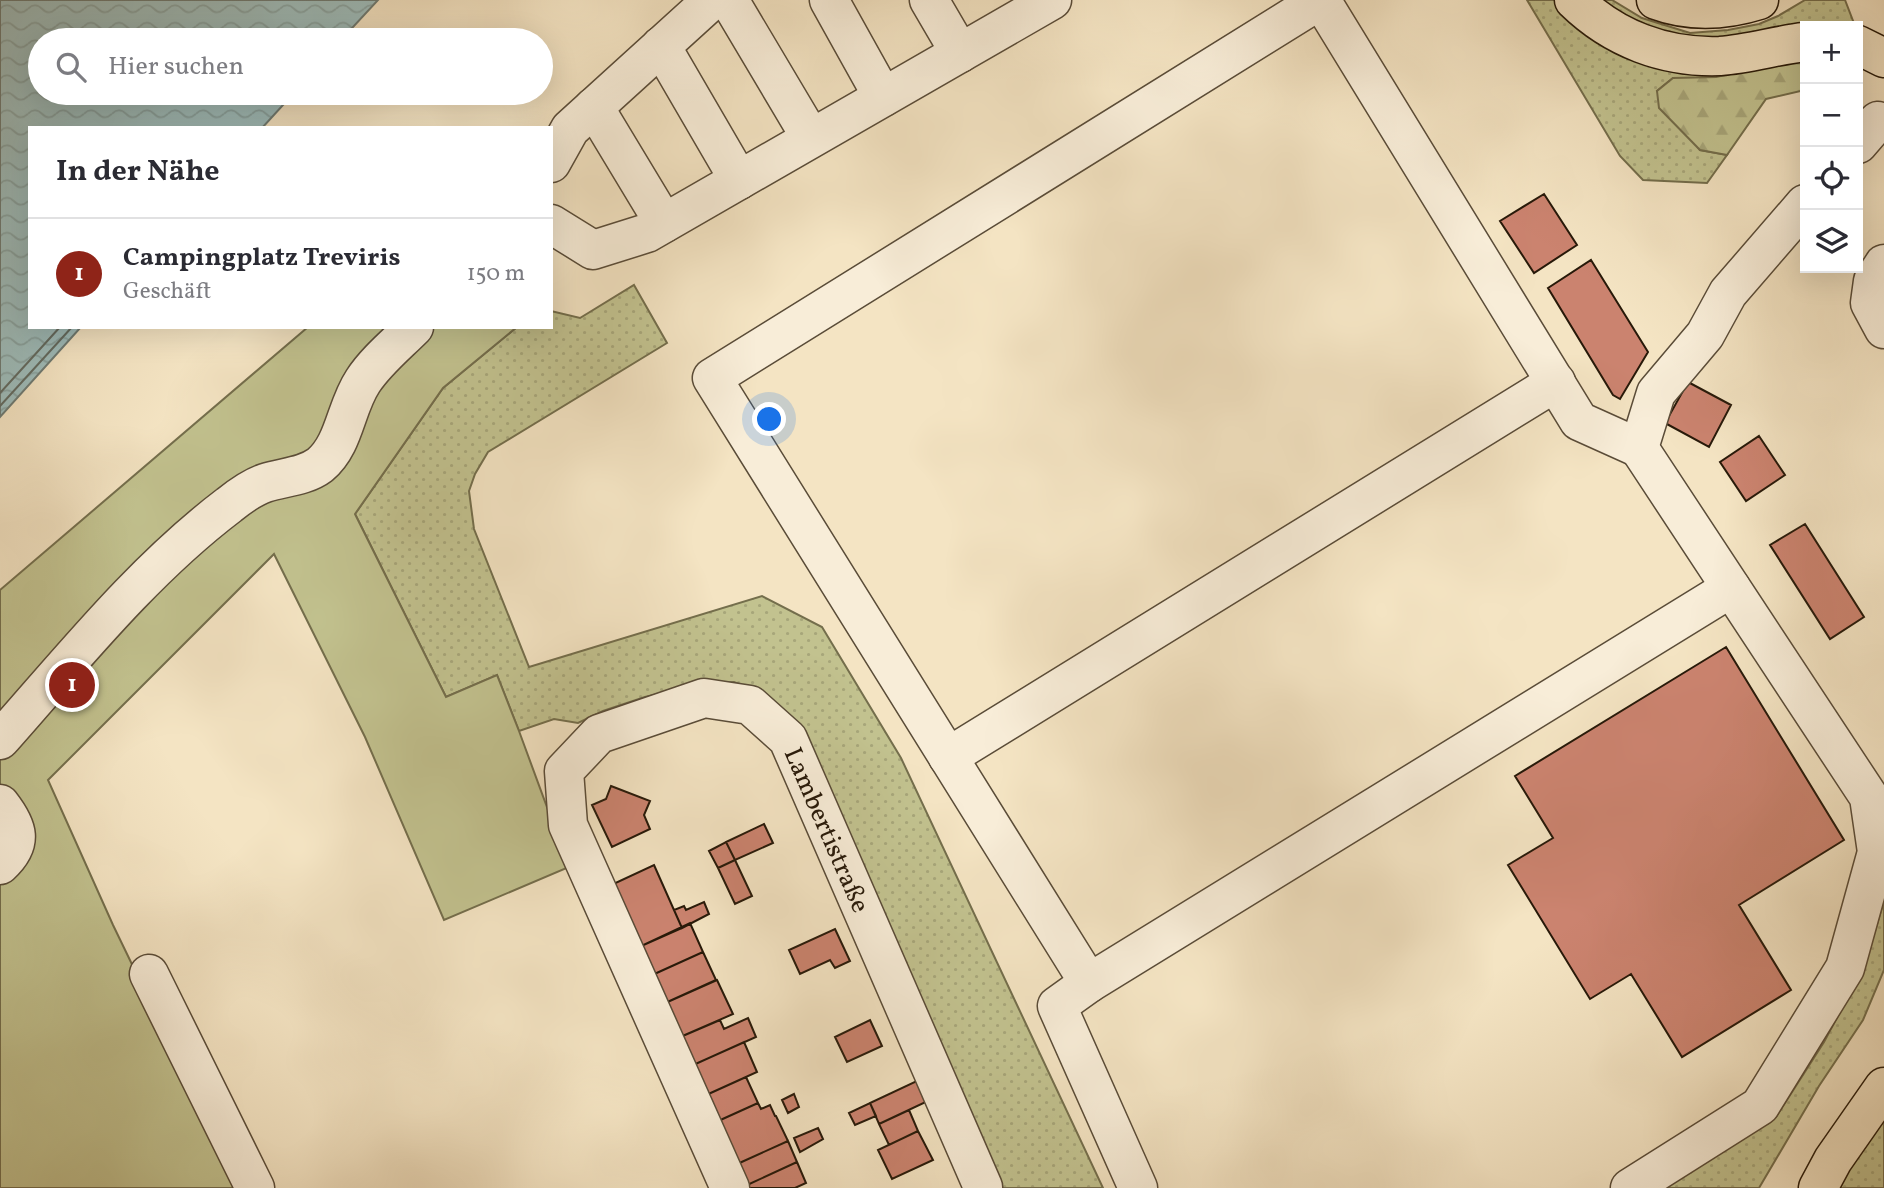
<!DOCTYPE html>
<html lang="de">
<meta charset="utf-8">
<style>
body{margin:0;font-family:Vollkorn,serif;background:#f7f7f7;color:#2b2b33}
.controls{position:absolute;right:21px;top:21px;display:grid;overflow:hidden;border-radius:0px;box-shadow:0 7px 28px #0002}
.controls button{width:63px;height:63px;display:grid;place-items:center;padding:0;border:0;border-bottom:2px solid #e1e1e2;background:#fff;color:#2b2b33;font:35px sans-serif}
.you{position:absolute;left:770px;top:420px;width:24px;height:24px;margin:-18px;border:5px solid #fff;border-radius:50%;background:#1a73e8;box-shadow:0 0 0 10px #1a73e833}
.badge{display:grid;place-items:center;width:46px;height:46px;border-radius:50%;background:#8f2418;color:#fff;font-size:23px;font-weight:700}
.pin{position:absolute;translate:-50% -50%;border:4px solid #fff;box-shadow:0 2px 7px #0006}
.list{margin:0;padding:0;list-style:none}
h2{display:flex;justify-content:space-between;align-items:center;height:91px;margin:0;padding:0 28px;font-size:30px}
h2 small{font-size:23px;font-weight:400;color:#7c7c81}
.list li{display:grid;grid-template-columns:46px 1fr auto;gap:21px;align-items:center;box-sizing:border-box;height:112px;padding:0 28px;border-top:2px solid #e1e1e2}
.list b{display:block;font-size:26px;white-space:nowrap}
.list p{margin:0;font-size:23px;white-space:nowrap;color:#7c7c81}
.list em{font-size:23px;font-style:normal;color:#7c7c81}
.icon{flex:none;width:38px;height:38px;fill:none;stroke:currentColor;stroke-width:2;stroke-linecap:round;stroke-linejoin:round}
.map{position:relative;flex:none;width:1884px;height:1188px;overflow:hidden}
.search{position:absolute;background:#fff;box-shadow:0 7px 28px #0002;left:28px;top:28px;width:525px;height:77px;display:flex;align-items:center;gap:18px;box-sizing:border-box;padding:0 24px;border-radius:38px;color:#7c7c81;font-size:26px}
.panel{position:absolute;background:#fff;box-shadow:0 7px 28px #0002;left:28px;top:126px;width:525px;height:203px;border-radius:0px}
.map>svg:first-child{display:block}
.grass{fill:url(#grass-dots);stroke:#746e4c;stroke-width:2}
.forest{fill:url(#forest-firs);stroke:#746e4c;stroke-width:2}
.green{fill:#c2c28f;stroke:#746e4c;stroke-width:2}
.water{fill:url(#water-waves);stroke:#6e7b74;stroke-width:2}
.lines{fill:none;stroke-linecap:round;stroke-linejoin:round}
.shore{stroke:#626b62;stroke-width:2}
.building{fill:#cb836f;stroke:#271909;stroke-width:2}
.minor-casing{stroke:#5a4c38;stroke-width:41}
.major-casing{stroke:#271909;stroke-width:41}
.minor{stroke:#f8edd8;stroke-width:38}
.major{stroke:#f4e4c3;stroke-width:38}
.labels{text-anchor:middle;stroke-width:5;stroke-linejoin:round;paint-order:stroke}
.street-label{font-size:26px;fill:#271909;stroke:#f8edd8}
</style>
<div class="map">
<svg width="1884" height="1188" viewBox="0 0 1884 1188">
<defs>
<pattern id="grass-dots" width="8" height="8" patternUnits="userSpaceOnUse" patternTransform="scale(1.75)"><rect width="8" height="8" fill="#c2c28f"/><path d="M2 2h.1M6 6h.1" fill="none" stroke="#a7a67a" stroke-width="1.8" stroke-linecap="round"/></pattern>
<pattern id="forest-firs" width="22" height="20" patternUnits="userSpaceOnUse" patternTransform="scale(1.75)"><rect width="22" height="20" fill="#c2c28f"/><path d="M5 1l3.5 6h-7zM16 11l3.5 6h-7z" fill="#a7a67a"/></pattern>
<pattern id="water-waves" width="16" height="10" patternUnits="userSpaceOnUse" patternTransform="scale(1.75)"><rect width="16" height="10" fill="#9ebdbc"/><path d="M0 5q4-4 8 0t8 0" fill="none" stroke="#88a2a0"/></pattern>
</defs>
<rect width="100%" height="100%" fill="#f4e4c3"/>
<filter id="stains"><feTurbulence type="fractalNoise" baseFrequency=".00286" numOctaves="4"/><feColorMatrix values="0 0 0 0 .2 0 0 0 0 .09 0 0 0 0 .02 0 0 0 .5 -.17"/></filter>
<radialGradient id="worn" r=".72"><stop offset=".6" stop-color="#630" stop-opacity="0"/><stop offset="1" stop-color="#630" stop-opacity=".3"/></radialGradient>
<!-- grass -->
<path class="grass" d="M 1527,0 L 1558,0 L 1581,22 L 1805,53 L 1805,62 L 1793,61 L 1716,78 L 1673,78 L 1657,91 L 1700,150 L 1727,155 L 1707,183 L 1643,180 L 1620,156 Z
M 1589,0 L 1612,0 L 1642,18 L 1690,33 L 1728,30 L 1759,24 L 1778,16 L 1805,0 L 1845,0 L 1855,26 L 1805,26 L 1695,46 Z
M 634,285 L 667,343 L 488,452 L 475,474 L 469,491 L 474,529 L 529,667 L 762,596 L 822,627 L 901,758 L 1103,1188 L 996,1188 L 756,690 L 734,682 L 698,685 L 645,697 L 603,711 L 578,723 L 554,719 L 519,731 L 497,675 L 446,697 L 355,514 L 443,388 L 517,327 L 551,327 L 551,311 L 580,318 Z
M 1884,901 L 1884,970 L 1863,1020 L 1819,1086 L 1759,1188 L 1659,1188 L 1776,1117 L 1824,1042 L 1864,967 Z
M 1884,1120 L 1884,1188 L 1837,1188 L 1854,1158 Z"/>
<!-- forest -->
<path class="forest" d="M 1793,61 L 1805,62 L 1805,90 L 1766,99 L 1727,155 L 1700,150 L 1659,108 L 1657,91 L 1673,78 L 1716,77 Z"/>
<!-- green -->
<path class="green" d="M 308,327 L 517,327 L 443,388 L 355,514 L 446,697 L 497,675 L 519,731 L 569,867 L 444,920 L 365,737 L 274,554 L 48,780 L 113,925 L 240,1188 L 0,1188 L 0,590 Z"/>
<!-- water -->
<path class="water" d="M 0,0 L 378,0 L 341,40 L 40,40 L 40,93 L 294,93 L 262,128 L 30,128 L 30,327 L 81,327 L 0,417 Z"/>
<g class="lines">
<!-- shore -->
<path class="shore" d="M 0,393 L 60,327
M 0,406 L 72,327"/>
</g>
<!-- building -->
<path class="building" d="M 1544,194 L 1577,245 L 1534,273 L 1500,221 Z
M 1591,260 L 1648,352 L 1620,399 L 1613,395 L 1548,288 Z
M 1688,382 L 1731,405 L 1709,447 L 1665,423 Z
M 1759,436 L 1785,475 L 1746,501 L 1720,462 Z
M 1805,524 L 1864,617 L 1830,639 L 1770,545 Z
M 1726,647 L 1844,840 L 1739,905 L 1791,990 L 1682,1057 L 1631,974 L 1590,999 L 1508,865 L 1553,838 L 1515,776 Z
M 611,786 L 650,801 L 644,815 L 650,829 L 612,847 L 592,805 L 606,799 Z
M 764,824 L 773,843 L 735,860 L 726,842 Z
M 726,842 L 735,860 L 718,868 L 709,851 Z
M 735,860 L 752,896 L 735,904 L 718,868 Z
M 654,865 L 682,928 L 637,948 L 609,886 Z
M 704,902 L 709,914 L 682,928 L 674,910 L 684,906 L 686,910 Z
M 690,923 L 703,952 L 650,976 L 637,948 Z
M 835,929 L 850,961 L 835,968 L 830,960 L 800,974 L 789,950 Z
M 703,952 L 716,980 L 663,1004 L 650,976 Z
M 717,980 L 733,1014 L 678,1038 L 663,1004 Z
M 748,1018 L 756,1037 L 691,1066 L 678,1038 L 720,1020 L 724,1029 Z
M 870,1020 L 882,1046 L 847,1062 L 835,1037 Z
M 744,1042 L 757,1072 L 704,1096 L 691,1066 Z
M 746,1077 L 758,1103 L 716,1122 L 704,1096 Z
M 921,1079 L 930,1100 L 879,1124 L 870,1103 Z
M 794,1094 L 799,1107 L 788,1113 L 782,1100 Z
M 758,1103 L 761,1109 L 770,1105 L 775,1116 L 776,1116 L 788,1141 L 735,1165 L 716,1122 Z
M 870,1103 L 876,1116 L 855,1125 L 849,1113 Z
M 909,1110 L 918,1131 L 889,1145 L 879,1124 Z
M 818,1128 L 823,1139 L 800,1152 L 794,1138 Z
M 918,1131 L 933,1160 L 892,1179 L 878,1150 Z
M 788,1141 L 797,1162 L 745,1186 L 735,1165 Z
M 797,1162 L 806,1183 L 795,1188 L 746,1188 L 745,1186 Z"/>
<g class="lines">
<!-- minor casing -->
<g class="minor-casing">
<g id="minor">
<path d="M 729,0 L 811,138"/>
<path d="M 829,0 L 883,97"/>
<path d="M 929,0 L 960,53"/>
<path d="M 1321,0 L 1579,421 L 1639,448"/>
<path d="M 661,46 L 739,180"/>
<path d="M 594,107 L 664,223"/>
<path d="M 1858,144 L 1878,121"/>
<path d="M 551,163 L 570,129 L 712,0"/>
<path d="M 551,224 L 593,250 L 647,233 L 1052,0"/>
<path d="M 1884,264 L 1873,281 L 1870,303 L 1884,329"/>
<path d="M 0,740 C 72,659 142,571 229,505 C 239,497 253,487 265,483 C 283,477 304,477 320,465 C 345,444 345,408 363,381 C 376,361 397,344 414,327"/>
<path d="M 948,757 L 1556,382"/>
<path d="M 0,804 C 18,827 24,843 0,865"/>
<path d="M 149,974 L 255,1188"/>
<path d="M 1089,983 L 1731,588"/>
<path id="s1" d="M 730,1188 L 568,825 L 564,771 L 599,734 L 704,698 L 750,705 L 788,739 L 983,1187"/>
<path d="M 1138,1188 L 1057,1006 L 1089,983 L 712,378 L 1320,0"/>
<path d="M 1630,1188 L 1760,1106 L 1845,968 L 1877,852 L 1869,797 L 1639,448 L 1656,393 L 1705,335 L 1728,293 L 1805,204"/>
</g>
</g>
<!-- major casing -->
<g class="major-casing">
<path id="major" d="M 1574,0 C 1614,39 1665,58 1720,56 C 1749,54 1777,45 1805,42
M 1656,0 C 1691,13 1724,11 1759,0
M 1858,45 L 1884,58
M 1818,1188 L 1833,1160 L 1884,1087"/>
</g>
<!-- minor -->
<use href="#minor" class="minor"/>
<!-- major -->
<use href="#major" class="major"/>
</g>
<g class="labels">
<!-- street labels -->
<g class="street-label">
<text dy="9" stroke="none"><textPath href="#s1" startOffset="810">Lambertistraße</textPath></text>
</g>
</g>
<rect width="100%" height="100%" filter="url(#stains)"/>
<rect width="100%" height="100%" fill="url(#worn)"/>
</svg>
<div class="controls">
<button>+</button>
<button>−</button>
<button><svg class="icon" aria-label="locate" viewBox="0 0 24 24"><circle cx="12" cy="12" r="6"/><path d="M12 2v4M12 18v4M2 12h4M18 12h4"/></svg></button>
<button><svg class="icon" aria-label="layers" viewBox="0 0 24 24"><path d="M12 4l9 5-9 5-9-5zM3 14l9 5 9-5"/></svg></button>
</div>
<div class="you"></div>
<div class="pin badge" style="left:72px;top:685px">1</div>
<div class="search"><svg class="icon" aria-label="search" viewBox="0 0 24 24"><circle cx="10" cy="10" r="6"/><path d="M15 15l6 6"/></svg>Hier suchen</div>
<section class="panel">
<h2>In der Nähe<small></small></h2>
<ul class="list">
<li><span class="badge">1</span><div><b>Campingplatz Treviris</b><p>Geschäft</p></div><em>150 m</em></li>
</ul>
</section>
</div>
